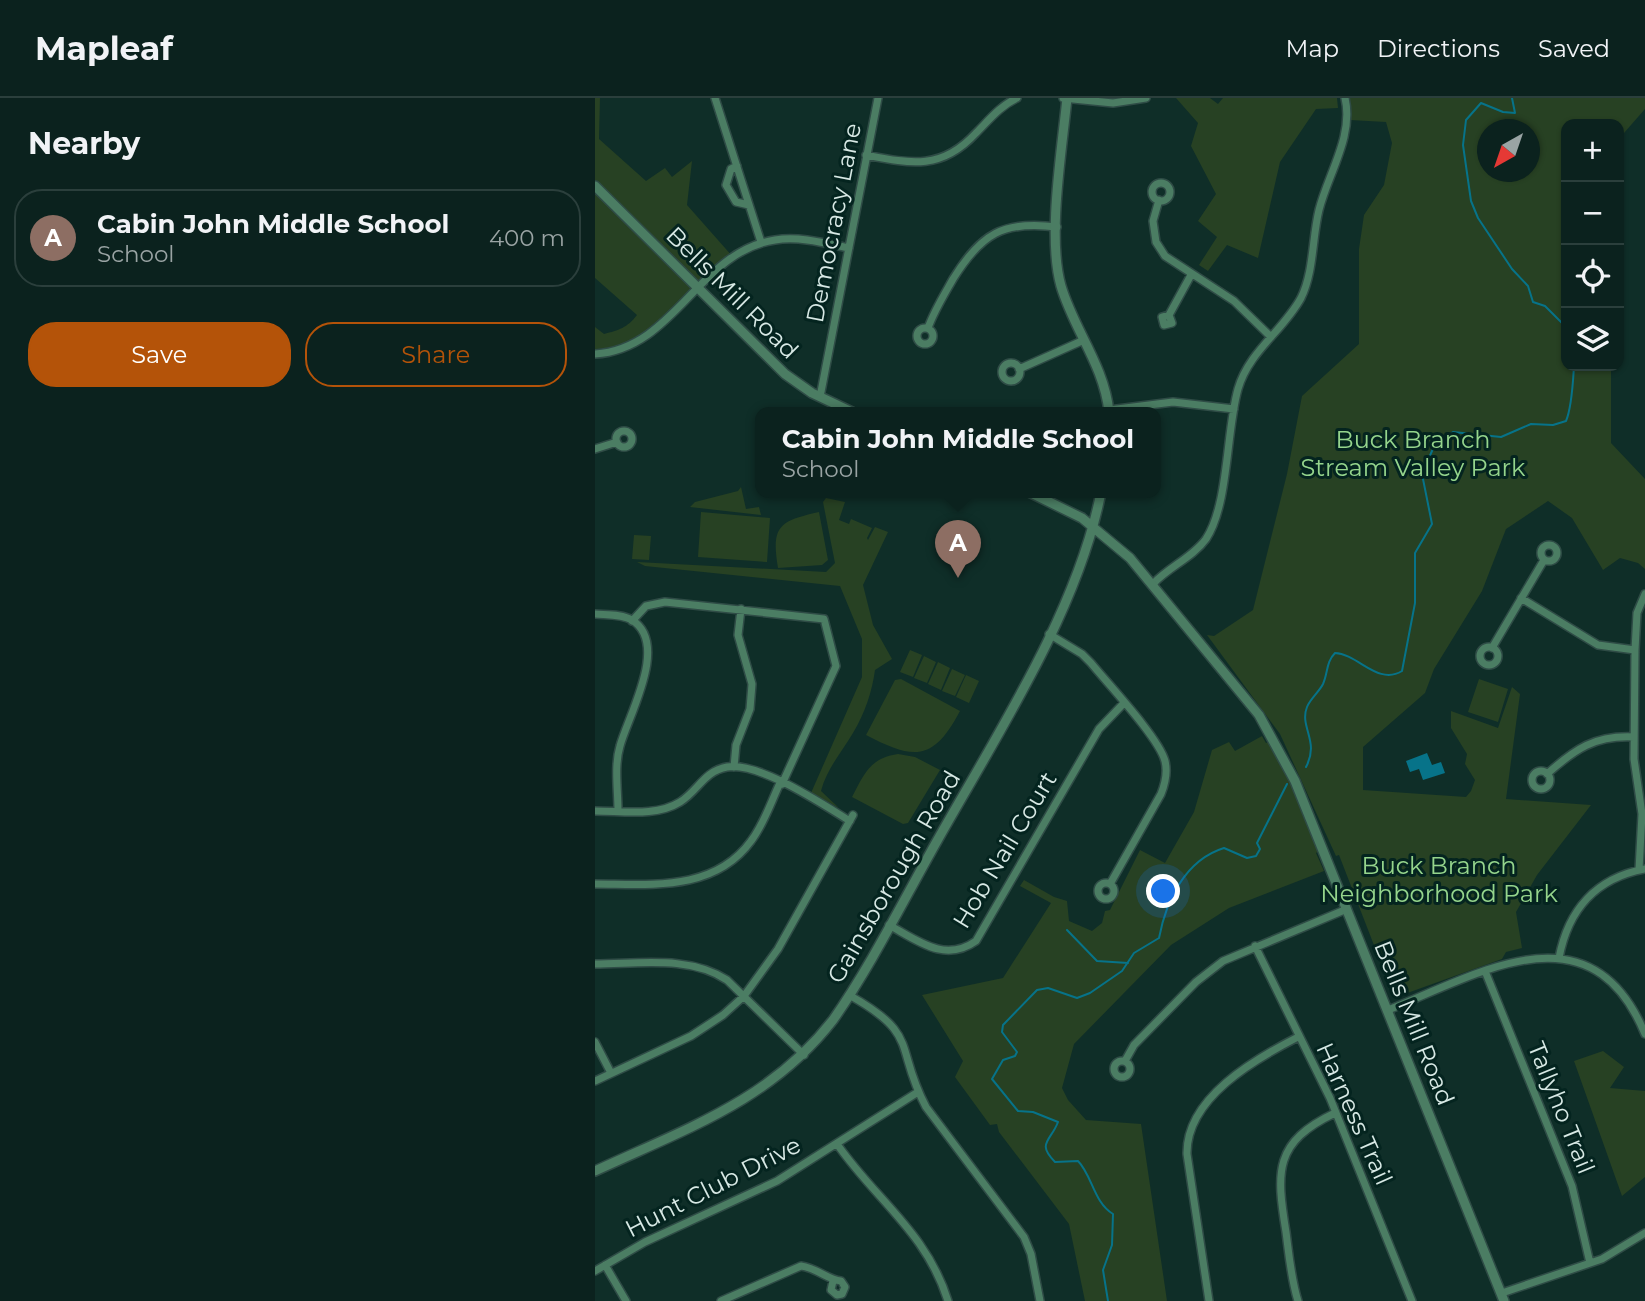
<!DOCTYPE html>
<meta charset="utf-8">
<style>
body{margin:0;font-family:Montserrat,sans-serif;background:#192f2b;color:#f1f3f6}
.controls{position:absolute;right:21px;top:21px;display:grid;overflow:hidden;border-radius:14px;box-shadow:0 2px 5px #0004}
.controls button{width:63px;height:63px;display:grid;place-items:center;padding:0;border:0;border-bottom:2px solid #2b3f3c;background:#0b221e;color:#f1f3f6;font:35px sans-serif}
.compass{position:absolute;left:882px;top:21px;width:63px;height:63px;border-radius:50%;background:#0b221e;box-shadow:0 2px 5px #0004;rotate:220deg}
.you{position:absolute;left:569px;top:794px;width:24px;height:24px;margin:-18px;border:5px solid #fff;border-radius:50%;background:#1a73e8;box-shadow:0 0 0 10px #1a73e833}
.badge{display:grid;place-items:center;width:46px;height:46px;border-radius:50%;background:#b45309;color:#fff;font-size:23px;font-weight:700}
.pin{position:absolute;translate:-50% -58px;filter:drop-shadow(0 2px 4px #0008)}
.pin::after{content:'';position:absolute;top:37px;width:24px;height:21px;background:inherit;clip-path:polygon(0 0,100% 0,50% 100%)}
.popup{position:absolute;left:160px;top:309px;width:406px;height:91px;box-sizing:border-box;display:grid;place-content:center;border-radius:14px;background:#0b221e;filter:drop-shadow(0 2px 5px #0005);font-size:23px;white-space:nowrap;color:#9aa4a4}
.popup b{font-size:26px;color:#f1f3f6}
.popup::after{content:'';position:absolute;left:50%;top:100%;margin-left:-14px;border:14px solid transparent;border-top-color:#0b221e}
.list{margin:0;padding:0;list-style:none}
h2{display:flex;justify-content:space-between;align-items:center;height:91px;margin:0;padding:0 28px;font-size:30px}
h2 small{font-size:23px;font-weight:400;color:#9aa4a4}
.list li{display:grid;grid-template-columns:46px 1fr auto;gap:21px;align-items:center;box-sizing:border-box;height:98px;margin:0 14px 14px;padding:0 14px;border:2px solid #2b3f3c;border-radius:28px}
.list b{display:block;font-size:26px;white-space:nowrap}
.list p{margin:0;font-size:23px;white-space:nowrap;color:#9aa4a4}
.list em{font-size:23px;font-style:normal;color:#9aa4a4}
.actions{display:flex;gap:14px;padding:21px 28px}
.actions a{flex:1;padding:16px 0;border:2px solid #b45309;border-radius:28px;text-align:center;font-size:24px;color:#b45309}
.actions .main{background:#b45309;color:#fff}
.icon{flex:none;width:38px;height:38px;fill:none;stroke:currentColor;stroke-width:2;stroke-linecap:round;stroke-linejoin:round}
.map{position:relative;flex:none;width:1050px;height:1203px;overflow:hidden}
header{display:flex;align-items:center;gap:42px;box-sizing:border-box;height:98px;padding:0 35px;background:#0b221e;border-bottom:2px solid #2b3f3c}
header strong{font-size:33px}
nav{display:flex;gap:38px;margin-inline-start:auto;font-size:24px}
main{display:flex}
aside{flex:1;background:#0b221e}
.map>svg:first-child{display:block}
.green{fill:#274123;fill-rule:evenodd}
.water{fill:#077389}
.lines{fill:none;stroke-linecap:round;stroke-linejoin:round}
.stream{stroke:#077389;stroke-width:2}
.minor-casing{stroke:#2f4c46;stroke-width:10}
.tertiary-casing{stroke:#2f4c46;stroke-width:12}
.minor{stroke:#4b7d63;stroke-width:7}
.tertiary{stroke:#4b7d63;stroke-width:9}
.labels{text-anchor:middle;stroke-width:6;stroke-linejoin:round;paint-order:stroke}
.street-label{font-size:24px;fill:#d8e9e5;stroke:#04241f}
.park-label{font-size:24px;fill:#95d58c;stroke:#04241f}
</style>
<header>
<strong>Mapleaf</strong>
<nav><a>Map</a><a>Directions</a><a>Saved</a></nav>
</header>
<main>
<aside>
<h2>Nearby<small></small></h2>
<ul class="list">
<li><span class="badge" style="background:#8d6e63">A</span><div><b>Cabin John Middle School</b><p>School</p></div><em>400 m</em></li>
</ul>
<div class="actions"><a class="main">Save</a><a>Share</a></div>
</aside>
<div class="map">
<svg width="1050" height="1203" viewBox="0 0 1050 1203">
<rect width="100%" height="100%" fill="#0f2e28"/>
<!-- green -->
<path class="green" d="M 0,0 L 5,0 L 4,41 L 51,83 L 70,70 L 77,79 L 97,63 L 92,107 L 138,159 C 99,193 56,251 0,251 L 0,229 L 9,236 C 24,232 32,230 42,217 L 0,180 Z
M 581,0 L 615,0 L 623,6 L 628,0 L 742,0 L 743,10 L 721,11 L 685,64 L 663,160 L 632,147 L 613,173 L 604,167 L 622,139 L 603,123 L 621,96 L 596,48 L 603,25 Z
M 753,0 L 1050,0 L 1050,11 L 1029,35 L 1024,72 L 1024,26 L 971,26 L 971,268 L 1016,268 L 1016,345 L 1050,381 L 1050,471 L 1043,465 L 1025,460 L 1008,472 L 977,420 L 953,403 L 911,431 L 887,493 L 839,571 L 830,595 L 768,649 L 768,692 L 871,699 L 876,693 L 880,682 L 870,666 L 872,656 L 856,630 L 856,613 L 903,630 L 917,589 L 925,596 L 911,701 L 996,707 L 942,777 L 921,814 L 927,850 L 911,854 L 907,861 L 804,898 L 796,891 L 744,757 L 741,758 L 685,636 L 612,537 L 619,538 L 658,512 L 692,376 L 707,298 L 764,246 L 764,151 L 769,117 L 789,87 L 797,45 L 791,24 L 755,22 ZM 892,32 L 934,32 L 934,74 L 892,74 Z
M 146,389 L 151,411 L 164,409 L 166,417 L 95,409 L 100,404 L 143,393 Z
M 231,400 L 250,404 L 244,422 L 254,426 L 256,421 L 277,430 L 272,440 L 273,442 L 280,429 L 293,434 L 268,487 L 278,527 L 297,561 L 280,572 C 277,594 270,615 258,635 C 247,654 232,670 226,693 L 244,710 L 216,695 L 267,579 L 267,541 L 245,488 L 50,468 L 42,464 L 231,474 L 240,465 L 228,404 Z
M 106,414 L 175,420 L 172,464 L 103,459 Z
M 224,414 L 233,462 L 227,467 L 183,470 C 176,428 184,423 224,414 Z
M 39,437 L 56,438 L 54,462 L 37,461 Z
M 315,552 L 327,557 L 318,579 L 305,574 Z
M 329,558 L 341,564 L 332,585 L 319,580 Z
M 343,564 L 355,570 L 346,592 L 333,586 Z
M 357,571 L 370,577 L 360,598 L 347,593 Z
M 371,577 L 384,583 L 374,605 L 361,599 Z
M 306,581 L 365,613 C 338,664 319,662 271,637 L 300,582 Z
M 884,581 L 913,591 L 903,624 L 873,614 Z
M 667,638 L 671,645 L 680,640 L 728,750 L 721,755 L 729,773 L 634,810 L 576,847 L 479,946 L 467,990 L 473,1002 L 491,1022 L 546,1026 L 572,1203 L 490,1203 L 474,1126 L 404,1034 L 402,1026 L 395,1027 L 360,979 L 368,963 L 327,897 L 408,880 L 456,805 L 425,788 L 429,782 L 459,799 L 472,803 L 474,823 L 497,833 L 507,825 L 510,813 L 515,812 L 545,752 L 570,765 L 599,714 L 617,652 L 634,644 L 640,653 Z
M 303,656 L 320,659 L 345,672 L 313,725 L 308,726 L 257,699 C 269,676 275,660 303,656 Z
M 1008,953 L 1029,969 L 1015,990 L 1050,993 L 1050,1079 L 1027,1098 L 979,963 Z"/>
<!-- water -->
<path class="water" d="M 832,655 L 837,667 L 846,664 L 850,675 L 828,682 L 824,671 L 815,674 L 811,663 Z"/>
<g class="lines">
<!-- stream -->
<path class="stream" d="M 917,0 L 920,15 L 908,14 L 886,5 L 871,22 L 868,47 L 876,103 L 883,120 L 917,171 L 933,188 L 938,204 L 950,208 L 971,229
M 711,669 C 725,643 704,629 712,609 C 715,601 724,594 728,586 C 733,575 731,564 740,555 C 763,556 783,588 807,573 L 820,505 L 820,455 L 837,426 L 827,376 L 840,346 L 858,334 L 906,339 L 936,326 L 958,327 L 971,323 C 977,309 978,283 979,268
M 472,832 L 502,863 L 533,865
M 513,1203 L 508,1172 L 517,1147 L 518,1116 C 499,1105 497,1077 483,1063 L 460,1064 C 441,1045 456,1043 463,1024 L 438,1014 L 423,1013 L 397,981 L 408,962 L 420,958 L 422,954 L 407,934 L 408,927 L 442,892 L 453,890 L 482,900 L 495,895 L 527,873 L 539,855 L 564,840 C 571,803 590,762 629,750 L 652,760 L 661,758 L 665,751 L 662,745 L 692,686"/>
<!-- minor casing -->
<g class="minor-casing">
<path id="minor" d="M 120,0 L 166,144
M 468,0 L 518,5 L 551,0
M 271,57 C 317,66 347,72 381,35 C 394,22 405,8 422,0
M 142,68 L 136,71 L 131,87 L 141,104 L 154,107
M557 94a9 9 0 1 1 18 0a9 9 0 1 1-18 0Z
M 564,102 L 558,123 L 561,144 L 570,158 L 639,203 L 676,239
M 574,217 L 577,225 L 569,227 L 567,219 L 574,217 L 596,177
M322 238a8 8 0 1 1 16 0a8 8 0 1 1-16 0Z
M 333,230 C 339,213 349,197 358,181 C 386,136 408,122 462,129
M 0,256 C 80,251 104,153 180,142 C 204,138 230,145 254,150
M407 274a9 9 0 1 1 18 0a9 9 0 1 1-18 0Z
M 424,271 L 489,242
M 225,299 L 283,0
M 514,312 L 578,304 L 639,311
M21 341a8 8 0 1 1 16 0a8 8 0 1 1-16 0Z
M 0,351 L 22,344
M946 455a8 8 0 1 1 16 0a8 8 0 1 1-16 0Z
M 559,485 C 574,469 598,459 611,441 C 634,406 631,333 643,291 C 654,253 688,233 706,200 C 719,174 717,140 724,112 C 733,76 759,38 750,0
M 926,500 L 1003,547 L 1040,552
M 0,516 C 12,517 27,516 37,522 C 75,546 33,618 25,648 C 19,668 23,692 23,713
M 37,523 L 51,508 L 70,504 L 229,521 L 241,568 L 187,686
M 454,536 L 487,556 L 496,565 C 514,587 564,640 570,663 C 573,675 570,686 566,696 L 515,786
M885 558a9 9 0 1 1 18 0a9 9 0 1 1-18 0Z
M 897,550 L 949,462
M 139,669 L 141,647 L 155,611 L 157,586 L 143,537 L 146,511
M937 682a9 9 0 1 1 18 0a9 9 0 1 1-18 0Z
M 952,676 C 980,651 1000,637 1039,639
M 0,713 C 28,713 61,719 85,704 C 103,693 109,673 132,669 C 165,664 227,706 255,723
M 1044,772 L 1047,716 L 1039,661 L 1040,552 L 1042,515 L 1050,496
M503 793a8 8 0 1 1 16 0a8 8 0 1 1-16 0Z
M 0,786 C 55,786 119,794 156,743 C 169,726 176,704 185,685
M 294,827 C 323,843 350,865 381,843 L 504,631 L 528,606
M 660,848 L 735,1000 L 817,1203
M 964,860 C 973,812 1001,780 1050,771
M 0,866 C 43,866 94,857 132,882 L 209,957
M 890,873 L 977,1088 L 995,1165
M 254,897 C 326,937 299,949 331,1009 L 429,1139 L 436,1156 L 445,1203
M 793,912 C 884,876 996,805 1050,936
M 0,944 L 16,975
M519 971a8 8 0 1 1 16 0a8 8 0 1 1-16 0Z
M 530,963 L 539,947 L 601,884 L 628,863 L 752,811
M 0,983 L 96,938 L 128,917 L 149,898 L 183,851 L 258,717
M 242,1046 C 281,1102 332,1135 353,1203
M 10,1167 L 31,1203
M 0,1173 L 50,1144 L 182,1083 L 323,994
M 907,1195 L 1007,1161 L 1050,1135
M 126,1203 L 206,1168 C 222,1170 233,1182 246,1183 L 250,1189 L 247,1196 L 242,1197 L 236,1192 L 238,1183
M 614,1203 L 592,1056 C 591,1000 660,961 703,939
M 703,1203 C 696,1181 694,1157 691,1134 C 681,1073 679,1044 740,1015"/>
</g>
<!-- tertiary casing -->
<g class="tertiary-casing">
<path id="tertiary" d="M 472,0 C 467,52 452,139 466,188 C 479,232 509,267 514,314
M 0,88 L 190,276 L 217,295 L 257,314
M 434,394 L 487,420 L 535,460 L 664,617 L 700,683 L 909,1203
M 0,1073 C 90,1031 175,1003 238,922 C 277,866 308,803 342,743 C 401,638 483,513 506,394"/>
</g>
<!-- minor -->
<use href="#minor" class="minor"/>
<!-- tertiary -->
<use href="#tertiary" class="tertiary"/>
</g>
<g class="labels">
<!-- street labels -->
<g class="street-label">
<text transform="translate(239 125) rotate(-79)" y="8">Democracy Lane</text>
<text transform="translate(137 195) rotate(45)" y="8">Bells Mill Road</text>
<text transform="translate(410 752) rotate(-59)" y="8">Hob Nail Court</text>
<text transform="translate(299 779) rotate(-60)" y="8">Gainsborough Road</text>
<text transform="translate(819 925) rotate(68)" y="8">Bells Mill Road</text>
<text transform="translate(966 1010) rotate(68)" y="8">Tallyho Trail</text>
<text transform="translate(759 1016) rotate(66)" y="8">Harness Trail</text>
<text transform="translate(118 1089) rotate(-27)" y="8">Hunt Club Drive</text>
</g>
<!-- park labels -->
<g class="park-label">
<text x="818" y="350">Buck Branch<tspan x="818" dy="28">Stream Valley Park</tspan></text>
<text x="844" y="776">Buck Branch<tspan x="844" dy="28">Neighborhood Park</tspan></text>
</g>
</g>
</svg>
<div class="controls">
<button>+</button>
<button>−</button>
<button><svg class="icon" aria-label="locate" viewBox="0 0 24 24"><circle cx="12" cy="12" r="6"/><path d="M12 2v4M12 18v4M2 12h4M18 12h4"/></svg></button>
<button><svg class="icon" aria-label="layers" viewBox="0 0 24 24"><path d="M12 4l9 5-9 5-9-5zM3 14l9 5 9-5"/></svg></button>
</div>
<svg class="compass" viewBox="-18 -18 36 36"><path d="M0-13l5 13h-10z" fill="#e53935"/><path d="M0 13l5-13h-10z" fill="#9aa4a4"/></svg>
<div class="you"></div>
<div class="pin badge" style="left:363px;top:480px;background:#8d6e63">A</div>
<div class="popup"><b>Cabin John Middle School</b>School</div>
</div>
</main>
